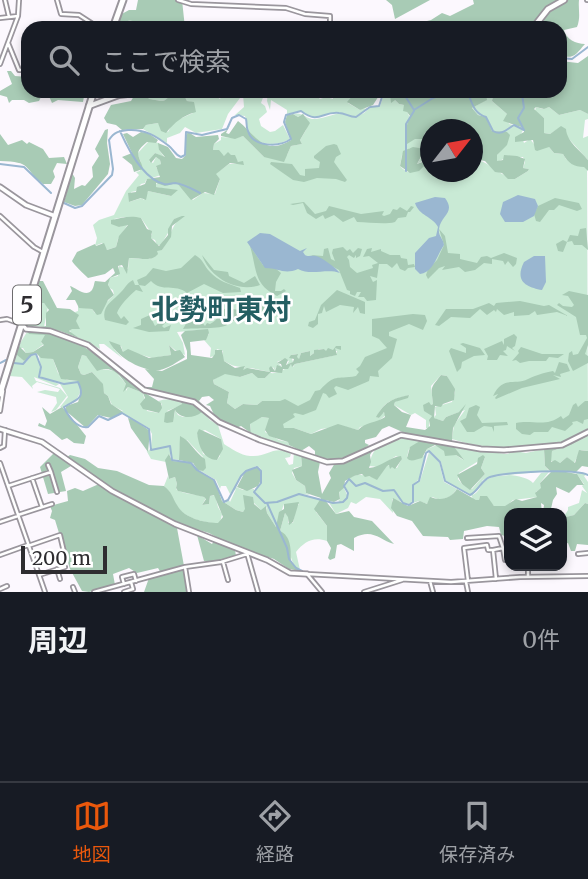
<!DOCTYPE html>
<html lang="ja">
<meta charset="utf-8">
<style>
body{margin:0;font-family:Merriweather,"Noto Sans JP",serif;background:#20242c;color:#f1f3f6}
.controls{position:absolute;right:21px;bottom:21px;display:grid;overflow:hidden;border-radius:14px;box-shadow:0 4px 10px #0003}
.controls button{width:63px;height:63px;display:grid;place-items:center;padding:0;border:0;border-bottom:2px solid #363941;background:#171b24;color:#f1f3f6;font:35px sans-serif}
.compass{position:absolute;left:420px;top:119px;width:63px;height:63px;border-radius:50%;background:#171b24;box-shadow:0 4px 10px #0003;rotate:59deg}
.scale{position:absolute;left:21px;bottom:18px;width:86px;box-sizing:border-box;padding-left:7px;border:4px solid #2e2d30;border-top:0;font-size:19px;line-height:24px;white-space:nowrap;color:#2e2d30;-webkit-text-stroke:5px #fff;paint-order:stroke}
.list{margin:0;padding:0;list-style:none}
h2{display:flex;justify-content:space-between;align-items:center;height:91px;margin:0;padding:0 28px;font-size:30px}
h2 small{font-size:23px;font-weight:400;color:#9ea1a6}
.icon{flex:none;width:38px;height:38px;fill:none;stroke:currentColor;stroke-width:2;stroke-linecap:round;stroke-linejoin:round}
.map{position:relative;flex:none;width:588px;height:592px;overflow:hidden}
.search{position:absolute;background:#171b24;box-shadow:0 4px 10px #0003;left:21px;right:21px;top:21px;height:77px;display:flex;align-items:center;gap:18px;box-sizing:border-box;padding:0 24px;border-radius:21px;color:#9ea1a6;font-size:26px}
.sheet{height:189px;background:#171b24}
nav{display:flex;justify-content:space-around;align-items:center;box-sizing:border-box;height:98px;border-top:2px solid #363941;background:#171b24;font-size:19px;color:#9ea1a6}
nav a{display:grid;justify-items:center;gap:4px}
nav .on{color:#ea580c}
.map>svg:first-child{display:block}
.green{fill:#c9ead5;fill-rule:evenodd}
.forest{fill:#a8cbb5}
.water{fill:#9ab7d1}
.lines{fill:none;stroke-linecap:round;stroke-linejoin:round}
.stream{stroke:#9ab7d1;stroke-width:2}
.minor-casing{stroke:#9a969d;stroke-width:6}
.tertiary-casing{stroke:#9a969d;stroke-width:7}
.secondary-casing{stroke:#9a969d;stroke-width:8}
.primary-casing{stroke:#9a969d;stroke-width:9}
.minor{stroke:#fff;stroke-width:2.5}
.tertiary{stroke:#fff;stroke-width:3.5}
.secondary{stroke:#fff;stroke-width:4.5}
.primary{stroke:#fff;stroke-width:5}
.labels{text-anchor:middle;stroke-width:5;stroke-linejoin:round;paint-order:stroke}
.shield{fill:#fff;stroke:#6d6c6e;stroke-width:2}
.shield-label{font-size:23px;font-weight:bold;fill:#2e2d30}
.quarter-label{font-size:28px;font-weight:bold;fill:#245e62;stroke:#fff}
</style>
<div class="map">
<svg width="588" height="592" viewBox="0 0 588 592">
<rect width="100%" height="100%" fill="#fcf8fe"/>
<!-- green -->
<path class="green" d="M 161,91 L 218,93 L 219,99 L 221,98 L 223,91 L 265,92 L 261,103 L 265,106 L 267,112 L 259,119 L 261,126 L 270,132 L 275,131 L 283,125 L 290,139 C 278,146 257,147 249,132 C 247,127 247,121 245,116 L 235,115 L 244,107 L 243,94 L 228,114 L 222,129 L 196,133 L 185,127 L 180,133 L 167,138 L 167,143 L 143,129 L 146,125 L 158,123 L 168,132 L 173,122 L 193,113 L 191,102 L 187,101 L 184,95 L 177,95 L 174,92 C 163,104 164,101 149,99 L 146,93 Z
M 268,91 L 311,91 L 320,99 L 326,97 L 333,99 L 333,91 L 351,91 L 354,94 L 348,103 L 360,110 L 362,108 L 368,109 L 353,118 L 364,113 L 371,107 L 380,106 L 385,91 L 399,91 L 395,93 L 395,100 L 399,104 L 404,105 L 410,118 L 410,141 L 430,131 C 430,145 433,158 417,164 L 423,154 L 419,148 L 410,148 L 402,155 L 400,166 C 411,179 419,168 430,160 L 430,172 L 472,172 L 473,159 C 488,160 497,175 515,179 L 528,171 L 529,169 L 523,168 L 525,162 L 523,157 L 508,157 L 497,162 L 497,155 L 502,149 L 508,133 L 492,131 L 486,117 L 478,115 L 472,108 L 486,100 L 486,94 L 489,93 L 493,96 L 492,101 L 507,114 L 509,124 L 524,128 L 521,134 L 524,143 L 530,139 L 534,144 L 549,147 L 554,153 L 563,154 L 566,159 L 587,168 L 588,430 C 580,434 572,439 564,443 C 534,455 480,448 452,439 L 454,425 L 465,410 L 446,417 L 443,421 L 433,418 L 436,415 L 435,407 L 452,402 L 455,392 L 447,376 L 441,375 L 431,386 L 433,404 L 431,405 L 432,418 L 429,421 L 429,428 L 426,428 L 426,420 L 415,413 L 411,415 L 394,405 L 395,402 L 410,395 C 393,399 384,401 377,417 L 379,418 L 383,412 L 386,415 L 375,424 L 360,427 L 358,430 L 342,426 L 321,429 L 311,434 L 294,428 L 284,429 L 271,401 L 262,401 L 257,405 L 243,404 L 235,409 L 227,403 L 229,392 L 214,384 L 213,380 L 225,373 L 240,377 L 252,373 L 258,377 L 265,378 L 270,373 C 278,374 286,369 291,364 L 293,367 L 295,364 L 336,355 L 337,351 L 325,351 L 324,349 L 319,349 L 310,356 L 310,351 L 301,353 L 299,360 L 296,358 L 297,354 L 291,355 L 293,362 L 286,366 L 289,361 L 284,359 L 277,362 L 282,367 L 276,367 L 275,371 L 273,367 L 270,372 L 251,368 L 240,371 L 245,367 C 233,367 232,365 222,360 L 223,351 L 217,349 L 215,356 L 210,357 L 211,348 L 204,340 L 209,334 L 207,331 L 200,330 L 177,332 L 183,343 L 185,355 L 175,350 L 169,345 L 171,355 L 152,358 L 135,353 L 123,352 L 121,346 L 114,349 L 122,358 L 104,344 L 99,344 L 100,349 L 71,334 L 70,330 L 78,317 L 75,312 L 78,311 L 78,305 L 80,307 L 92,309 L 95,313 L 114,295 L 113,290 L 108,287 L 109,278 L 118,276 L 119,266 L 128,269 L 129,258 L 150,259 L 156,250 L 162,250 C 170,238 171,227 180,218 L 174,219 C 171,229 166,236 161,245 L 157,245 L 155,240 L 150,238 L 152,234 L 141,218 L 130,219 L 124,217 L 114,219 L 119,227 L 128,224 L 118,239 L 116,247 L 107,250 L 102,243 L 95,246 L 97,238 L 93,225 L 99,220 L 114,215 L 126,191 L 139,175 L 136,172 L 140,171 L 141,162 L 137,154 L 149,141 L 159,143 L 159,150 L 165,158 L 155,153 L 149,161 L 153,163 L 156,157 L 160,160 L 161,164 L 156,167 L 161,175 L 146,180 L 145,183 L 141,184 L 136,191 L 131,192 L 129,202 L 142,198 L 144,200 L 148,191 L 171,196 L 172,190 L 156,187 L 155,185 L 158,183 L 166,185 L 168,183 L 177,183 L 193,200 L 203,193 L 215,194 L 220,179 L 215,174 L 229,164 L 244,164 L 238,162 L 233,155 L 224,156 L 213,150 L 214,144 L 221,140 L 221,137 L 235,138 L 243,136 L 264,157 L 287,155 L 291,146 L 302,144 L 300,140 L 306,130 L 308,121 L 303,114 L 298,117 L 293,114 C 303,111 306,120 316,119 C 325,118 333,114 341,113 L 336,112 L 313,118 L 300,111 L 287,114 L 287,110 L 271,100 L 270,110 L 267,101 Z
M 536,107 L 543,109 L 549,107 L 559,115 L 580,110 L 588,114 L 588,119 L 585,120 L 583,138 L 588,136 L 588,160 L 559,128 L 550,134 L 544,133 L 544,118 L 535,111 Z
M 32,301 L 34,304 L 44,303 L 48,307 L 44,327 L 27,326 L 26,323 Z
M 27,332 L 46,335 L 41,343 L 44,344 L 33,352 L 26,353 L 23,348 L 17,348 Z
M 16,353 L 24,361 L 26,359 L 26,362 L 31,356 L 37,355 L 41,368 L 39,356 L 53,359 L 58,373 L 67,380 L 79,381 L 80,393 L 75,402 L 65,405 L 64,408 L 60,407 L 68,397 L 60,384 L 69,384 L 49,380 L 59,384 L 56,386 L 34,377 L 36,381 L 60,388 L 67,396 L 56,410 L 51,412 L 57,403 L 56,397 L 37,392 L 45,390 L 58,392 L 60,389 L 37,382 L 32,386 L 33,389 L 22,377 L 9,376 Z
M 82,355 L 86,356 L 96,368 L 115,371 L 126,384 L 126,391 L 128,387 L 143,393 L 147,411 L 159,413 L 162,404 L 158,401 C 164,399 179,397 182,405 L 167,411 L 174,417 L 175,410 L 178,415 L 183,417 L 202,410 L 210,420 L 218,425 L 224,444 C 232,449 240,455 250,456 C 269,457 274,444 291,454 L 290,457 L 285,458 L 289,465 L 293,464 L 294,452 L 301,455 L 302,466 L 294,468 L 292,473 L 296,480 L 305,486 L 306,493 L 310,495 L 300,494 L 321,499 L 316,512 L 327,526 L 327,541 C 313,536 304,542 296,552 L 300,570 C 284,560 296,542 280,531 L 285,513 L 289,517 L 288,523 L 293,523 L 296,508 L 299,504 L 284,504 L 276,527 L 267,513 L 267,507 L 262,511 L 254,503 L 243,512 L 236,510 L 225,503 L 229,500 L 230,502 L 236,489 L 230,494 L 226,486 L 221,486 L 220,489 L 216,480 L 197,469 L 203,471 L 203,457 L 187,440 L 180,444 L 179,460 L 172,459 L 171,452 L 166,462 L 151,459 L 146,450 L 147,452 L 151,448 L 152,434 L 149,428 L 121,413 L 123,411 L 112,405 L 108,396 L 104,393 L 101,382 L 92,372 L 84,375 L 81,374 L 78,367 ZM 205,430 L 221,439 L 220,456 L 217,460 L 203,454 L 197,433 ZM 256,466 L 260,468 C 265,479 260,484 254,492 L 254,489 L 243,490 L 236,487 L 242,474 Z
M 262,417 L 270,418 L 265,432 L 279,440 L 288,442 L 289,445 L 297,450 L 255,436 L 251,433 L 250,423 Z
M 402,436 L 423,439 L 409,449 L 407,457 L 417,459 L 425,455 L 419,479 L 413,485 L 420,481 L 429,452 L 439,462 L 444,482 L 457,489 L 451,496 L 441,500 L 432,497 L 427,504 L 419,501 L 413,503 L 413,490 L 412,502 L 409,504 L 403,503 L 396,492 L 401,502 L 392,499 L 393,513 L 380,499 L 366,497 L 356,504 L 351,502 L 348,508 L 336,514 L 328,501 L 342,503 L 338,501 L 340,499 L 339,491 L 344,488 L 348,497 L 348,492 L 344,485 C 352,471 363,475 378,478 L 387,465 L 397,468 L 402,458 L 396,456 L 379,467 L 369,466 C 373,447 377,447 395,438 L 400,440 Z
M 588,436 L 588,451 L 581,450 L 574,463 L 567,457 L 560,463 L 550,461 L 552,451 L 571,445 Z
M 452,444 L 471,448 L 472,450 L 507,454 L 515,451 L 526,453 L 544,449 L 545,466 L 549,471 L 489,477 L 483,480 L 473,495 C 480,491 479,487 484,482 C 494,471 525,474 533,483 L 541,473 L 549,472 L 540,483 L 542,488 L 536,492 L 538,497 L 513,500 L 505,507 L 494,506 L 485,496 L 480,496 L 479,501 L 473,499 L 471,495 L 445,481 L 441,462 L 430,451 L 426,452 L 427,449 L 437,445 L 450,455 L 456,455 L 463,460 ZM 485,457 L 481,468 L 485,474 L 472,489 L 462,484 L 458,479 L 459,473 Z
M 582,472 L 586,475 L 584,476 L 588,482 L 588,504 L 585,503 L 574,515 L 563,518 L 568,510 L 568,507 L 579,503 L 582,490 L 587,493 L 582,486 L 584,484 L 576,473 Z
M 168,476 L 169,479 L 175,477 L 177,484 L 176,489 C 183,495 197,493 206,498 L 202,505 L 209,504 L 210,496 L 215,495 L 218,507 L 222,514 L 220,523 C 208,524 187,519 179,509 C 172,501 173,493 164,486 Z"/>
<!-- forest -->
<path class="forest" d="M 138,0 L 182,0 L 185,28 L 144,28 L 142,23 C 132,21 127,18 120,27 L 117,24 L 120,15 L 129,10 L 136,10 Z
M 386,0 L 430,0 L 395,19 L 392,5 Z
M 473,0 L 562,0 L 550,7 L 531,28 L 494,28 L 491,24 L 488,28 L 421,28 L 423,22 L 431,20 L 442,13 L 450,16 L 474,4 Z
M 567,0 L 579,0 C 578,9 581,17 577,27 L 564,30 C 566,39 576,44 585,44 C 576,54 575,59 560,56 L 560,28 L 535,28 L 550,9 Z
M 588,56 L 588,114 L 580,110 L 559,115 L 549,107 L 544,109 L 536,107 L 534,109 L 544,118 L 544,133 L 550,134 L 561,126 L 566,129 C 567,142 580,150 588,160 L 588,171 L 584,167 C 574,167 568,163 563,154 L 554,153 L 549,147 L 537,151 L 535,150 L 533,140 L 515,142 L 515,137 L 524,132 L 524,128 L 503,121 L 507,114 L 492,101 L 493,96 L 491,93 L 486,94 L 487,100 L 472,108 L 478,115 L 486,117 L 492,131 L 507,132 L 510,135 L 507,145 L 497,155 L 497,161 L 503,160 L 504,155 L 517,156 L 525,159 L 523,168 L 529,169 L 528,171 L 515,179 L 508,179 L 502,173 L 495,172 L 485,161 L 473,159 L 472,130 L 430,130 L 425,133 L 423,139 L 415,139 L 407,144 L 407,125 L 410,116 L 407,112 L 403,111 L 404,105 L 399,104 L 395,100 L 391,103 L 390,94 L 399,91 L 560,91 L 560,61 L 578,63 Z
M 7,71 L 11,71 L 15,76 L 28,77 L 28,91 L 85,91 L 83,102 L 58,100 L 52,103 L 48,94 L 43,93 L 39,101 L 29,103 L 24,100 L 12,100 L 9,103 L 7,97 L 0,95 L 0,91 L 12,84 Z
M 351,91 L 382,91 L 373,105 L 360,110 L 347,102 L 354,94 Z
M 174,92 L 177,95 L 184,95 L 187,101 L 194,102 L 196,112 C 182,116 175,122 166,133 L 161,131 L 158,123 L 146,125 L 143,129 L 122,130 L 116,125 L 107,123 L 104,118 L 111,105 L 131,101 L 134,96 L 146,93 L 149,99 C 165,101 162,104 174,92 Z
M 293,114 L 298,117 L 303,114 L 310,123 L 300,140 L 302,144 L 291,146 L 284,162 L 264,157 L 243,136 L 235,139 L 221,136 L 221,134 L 227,130 L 231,123 L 226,133 L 229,134 L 238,121 C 255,134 264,157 291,140 L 285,122 L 287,115 Z
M 108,129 L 107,143 L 110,164 L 108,174 L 82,205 L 75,206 L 64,202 L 72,173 L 75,178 L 74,189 L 82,185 L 85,186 L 93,177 L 92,167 L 99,156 L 95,149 L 105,130 Z
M 141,132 L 148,133 L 158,140 L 156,143 L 147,142 C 132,154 140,155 143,169 L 134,172 L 132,165 L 122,157 L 132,153 L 123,134 L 127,133 L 133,137 Z
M 188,132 L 196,137 L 218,135 L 219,139 L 214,144 L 213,150 L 219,150 L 224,156 L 228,152 L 231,155 L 235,155 L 238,162 L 243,161 L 244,165 L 230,163 L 216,174 L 220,179 L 214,195 L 205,192 L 191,200 L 177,183 L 165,186 L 156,183 L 156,187 L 178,190 L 171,196 L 148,191 L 146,200 L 141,198 L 129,202 L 128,193 L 136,192 L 137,187 L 145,184 L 147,179 L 160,177 L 156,166 L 161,164 L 160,160 L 156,157 L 151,163 L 149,160 L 155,153 L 165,157 L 159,150 L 158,143 L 168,147 L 176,158 L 182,159 L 186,155 L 185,137 Z
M 0,134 L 8,145 L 22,140 L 27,144 L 29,142 L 43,149 L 49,158 L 64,157 L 67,164 L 57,163 L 53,171 L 55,177 L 51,184 L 43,184 C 22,167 33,162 0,161 Z
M 334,144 L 337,145 L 341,154 L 336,157 L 334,162 L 347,180 L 345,182 L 336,179 L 317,178 L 304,182 L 293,180 L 270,164 L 271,162 L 292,164 L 300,175 L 305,176 L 305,169 L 319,168 L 320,162 L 314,158 L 314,156 L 326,146 Z
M 413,147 L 425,149 L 417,164 L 425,161 L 430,153 L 430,160 L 419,171 L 410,173 L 400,166 L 403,151 Z
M 555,198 L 579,203 L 582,209 L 577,211 L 559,205 L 554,210 L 549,210 L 540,222 L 536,221 L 534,214 L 538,206 Z
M 304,202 L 315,214 L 326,211 L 329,206 L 361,214 L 384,211 L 382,215 L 384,216 L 390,214 L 393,209 L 397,210 L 400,207 L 407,211 L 411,206 L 414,207 L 410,212 L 408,212 L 406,217 L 398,218 L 395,222 C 384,225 369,222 357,222 L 354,217 L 343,222 L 334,215 L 325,219 L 323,215 L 316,219 L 307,213 L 303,203 L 293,205 L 290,204 Z
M 182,216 L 185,216 L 172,226 L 171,237 L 162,250 L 157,251 L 158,254 C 151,263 139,257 129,258 L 127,274 L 122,265 L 118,266 L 120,274 L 110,278 L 108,285 L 114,295 L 108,300 L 101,314 L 97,315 L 92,309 L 79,308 L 75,300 L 66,300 L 72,291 L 70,286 C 75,287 86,298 92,290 C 94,287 94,283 95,281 L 105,282 L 115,273 L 113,268 L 105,274 L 88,278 C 84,274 74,265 72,261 L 77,252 L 95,244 L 96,246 L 104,243 L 107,250 L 116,247 L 119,236 L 128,225 L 119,227 L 111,224 L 111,220 C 122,218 130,215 141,218 L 147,229 L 152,231 L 151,238 L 159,246 L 168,235 L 168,229 L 174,219 Z
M 586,228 L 588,250 L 582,245 L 574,245 L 572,241 L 567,242 L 563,252 L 558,251 L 556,244 L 563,240 L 567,242 L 570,235 L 578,236 L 580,229 Z
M 439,229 L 445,236 L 448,253 L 460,254 L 460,259 L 477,263 L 481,257 L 487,256 L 491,258 L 504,253 L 517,258 L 516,264 L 513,267 L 508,261 L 505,265 L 503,261 L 492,259 L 492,264 L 484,263 L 475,270 L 465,272 L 459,267 L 442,270 L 445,266 L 439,268 L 428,279 L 426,275 L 428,269 L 437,260 L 444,245 Z
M 250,246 L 263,265 L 275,268 L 281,273 L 276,282 L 275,291 L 281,291 L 284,289 L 286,291 L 277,296 C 253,284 257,269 250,246 Z
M 343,247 L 347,251 L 350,249 L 353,253 L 358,248 L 362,249 L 360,256 L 356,258 L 356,255 L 354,258 L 349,255 L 347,257 L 349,260 L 350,267 L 357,273 L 373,268 L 372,265 L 378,263 L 369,256 L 363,257 L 367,249 L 372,248 L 371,252 L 381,249 L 381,251 L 390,255 L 400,255 L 401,258 L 407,259 L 408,265 L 414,264 L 415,267 L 408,268 L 405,271 L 400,269 L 397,263 L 392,268 L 387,264 L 379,264 L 377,278 L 370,276 L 373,282 L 377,280 L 376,300 L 367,301 L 364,297 L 358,297 L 361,292 L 357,292 L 355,296 L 350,294 L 350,291 L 347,290 L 339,270 L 311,255 L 323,256 L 324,249 L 328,248 L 331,259 L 335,261 L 332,253 L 333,249 Z
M 195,255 C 203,259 204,266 210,272 C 218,281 229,284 240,288 L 241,292 L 223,293 L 204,284 L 187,293 C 175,283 162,293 151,281 L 145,286 L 139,285 L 143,292 L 136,290 C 130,295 119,306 117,313 L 121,319 L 124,316 L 129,322 L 126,325 L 105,320 C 101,306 113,301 121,292 C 126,287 127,283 133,280 L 135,285 L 139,285 L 137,280 L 146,276 L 153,268 L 166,271 L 181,268 Z
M 202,255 L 214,270 L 228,272 L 229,276 L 244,283 L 255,276 L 260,285 C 237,293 210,278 202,255 Z
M 38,281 L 43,281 L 57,308 L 70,309 L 79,315 L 76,321 L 80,329 L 72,329 L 69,331 L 79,338 L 60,331 L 34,328 L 46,326 L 46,313 L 49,310 L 44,303 L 34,304 L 32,301 Z
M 337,290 L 365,302 L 365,314 L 360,313 L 358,307 L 353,313 L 354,307 L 340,305 L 326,312 L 324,306 L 322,313 L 318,314 L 318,324 L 313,328 L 308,326 L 309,322 L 315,320 L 321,305 Z
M 569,291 L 588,295 L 588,345 L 585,354 L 588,356 L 588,363 L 573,371 L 568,361 L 569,353 L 572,351 L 573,355 L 578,354 L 587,338 L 586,335 L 580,335 L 576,317 L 557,305 L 559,303 L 563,306 L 572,307 L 574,305 L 568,296 L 562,295 Z
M 270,294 L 277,300 L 281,300 C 265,319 261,307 246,319 L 247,315 L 233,321 L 226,319 L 227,325 C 221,329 195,328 183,329 L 187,322 L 200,320 L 205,326 L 207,323 L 210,324 C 219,320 218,312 226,308 L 239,310 L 244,305 L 268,299 Z
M 520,301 L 544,306 L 549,305 L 568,316 L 557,312 L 537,315 L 535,311 L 529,315 L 514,316 L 514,312 L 504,315 L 497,309 L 496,312 L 494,310 L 487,315 L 480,309 L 470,318 L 451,317 L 439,326 L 435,325 L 446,309 L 473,309 L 489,303 L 494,306 L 496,303 Z
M 152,314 L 155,316 L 152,320 L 155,326 L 164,319 L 170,319 L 162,326 L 164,328 L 171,325 L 169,331 L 149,332 L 133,328 L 141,325 L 141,319 Z
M 413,314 L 425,315 L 427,321 L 423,330 L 409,324 L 389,332 L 389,336 L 397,339 L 392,358 L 378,371 L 379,377 L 370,376 L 369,381 L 348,390 L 336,386 L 334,388 L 337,394 L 329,398 L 326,394 L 323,393 L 316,410 L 303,415 L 295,413 L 293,414 L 295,417 L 283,424 L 284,428 L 294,428 L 311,434 L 338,424 L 358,430 C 365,422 376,423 385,417 L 384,412 L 379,418 L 376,417 C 385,402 391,399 409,395 L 408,398 L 395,402 L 394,405 L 402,412 L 411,415 L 406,427 L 425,430 L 430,426 L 429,420 L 432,416 L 424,411 L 423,405 L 429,402 L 431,405 L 433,404 C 431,386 430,389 441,375 L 447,376 L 455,389 L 454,400 L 443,404 L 441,407 L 435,406 L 434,418 L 443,421 L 446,417 L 459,412 L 466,404 L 453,428 L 452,441 L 407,434 L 389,426 L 382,429 L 376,437 L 365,440 L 365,443 L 369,445 C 354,457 333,463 315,456 L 315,451 L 309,446 L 301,451 L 289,445 L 288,442 L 269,436 L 265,430 L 269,418 L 262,417 L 250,424 L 251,433 L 255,436 L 241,426 L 236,428 L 216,419 L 210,406 L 206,405 L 214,400 L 209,396 L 202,397 L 199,401 L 208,411 L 195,401 L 142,387 L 152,387 L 154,379 L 145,369 L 162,371 L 187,359 L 187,351 L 181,335 L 185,331 L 208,329 L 209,333 L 206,340 L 190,342 L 191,355 L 212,358 L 215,354 L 215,350 L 222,350 L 224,361 L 235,368 L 245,366 L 243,370 L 247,368 L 270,372 L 269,368 L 271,366 L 275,371 L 277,365 L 282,367 L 281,364 L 277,363 L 285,358 L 288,360 L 286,365 L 293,362 L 294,359 L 289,358 L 291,355 L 298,354 L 297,357 L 299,359 L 301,353 L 310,351 L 310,356 L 314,353 L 314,350 L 324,349 L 326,351 L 328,348 L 333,350 L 336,346 L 341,346 L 341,350 L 335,348 L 337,355 L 295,364 L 292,367 L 291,364 L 288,369 L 283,369 L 282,373 L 271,372 L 265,378 L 258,378 L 252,373 L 240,377 L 225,374 L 213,380 L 214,384 L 229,392 L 227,403 L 235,409 L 243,404 L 257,405 L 262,401 L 280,401 L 285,399 L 298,406 L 310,400 L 315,391 L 320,390 C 336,373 335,380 356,376 L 359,372 L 356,369 L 360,366 L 365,357 L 387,348 L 379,339 L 372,336 L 372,319 Z
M 27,331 C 73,329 98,357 131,383 C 142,392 151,396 161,403 L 162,408 L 159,413 L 143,409 L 140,404 L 145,398 L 143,393 L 128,387 L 123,392 L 126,384 C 119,373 110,365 97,371 L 86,356 L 82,355 L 78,367 L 81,374 L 84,375 L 92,372 L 103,384 L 104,393 L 108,396 L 111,404 L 123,412 L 111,418 L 98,415 L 86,428 L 66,411 L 86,436 L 84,444 L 74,443 L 67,438 L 62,440 L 50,430 L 38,426 L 39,423 L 45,426 L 47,421 L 42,407 L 50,414 L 62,407 L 66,411 L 66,406 L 78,402 L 81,394 L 78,381 L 61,379 L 53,359 L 41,358 L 36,353 L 24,361 L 16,354 L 19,346 L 26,353 L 33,352 L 44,345 L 41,342 L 45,335 L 29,334 Z
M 514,334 L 517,337 L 515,346 L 512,348 L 515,351 L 507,346 L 506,350 L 503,351 L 508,356 L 500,355 L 497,360 L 487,360 L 488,356 L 484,349 L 502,341 L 504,345 L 504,339 Z
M 109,341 L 120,345 L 123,352 L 128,349 L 149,358 L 171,355 L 169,345 L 175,351 L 180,350 L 185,357 C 179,361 167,369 160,370 C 141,372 116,356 109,341 Z
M 463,343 L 480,348 L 485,355 L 474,356 L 462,362 L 461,368 L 457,372 L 449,351 L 451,348 L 466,353 L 466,348 L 460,344 Z
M 521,347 L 542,354 L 564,354 L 558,358 L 549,357 L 546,361 L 529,361 L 520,363 L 516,360 L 512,361 L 519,353 L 518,351 Z
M 559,362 L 567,364 L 570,371 L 560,374 L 561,377 L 553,375 L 560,379 L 522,388 L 496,399 L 495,398 L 498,394 L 493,396 C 503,375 514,386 528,379 C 537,375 543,373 553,371 L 555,373 Z
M 165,398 C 180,399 194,400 202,412 C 193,419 180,419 175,410 L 173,422 L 167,423 L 164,422 L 165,413 L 182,404 L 178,400 Z
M 585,401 L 588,401 L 588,419 L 584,420 L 583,424 L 577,421 L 572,422 L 573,424 L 565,431 L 552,427 L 548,432 L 534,432 L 530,435 L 522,434 L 516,429 L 516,423 C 532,419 545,428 561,416 L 563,419 L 569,415 L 573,405 L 576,403 L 578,407 Z
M 476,405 L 480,407 L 477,415 L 482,423 L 507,422 L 508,425 L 494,426 L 494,432 L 492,427 L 484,426 L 474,432 L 467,432 L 460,421 L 466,418 L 469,408 Z
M 128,418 L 133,419 L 150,431 L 148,452 L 131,428 Z
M 199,429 L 221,439 L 223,449 L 217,460 C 203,459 199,447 197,433 Z
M 588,434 L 588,436 L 571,445 L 552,451 L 551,462 L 555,460 L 560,463 L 567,457 L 575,463 L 579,450 L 588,451 L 588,467 L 582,466 L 576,472 L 566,472 L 577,474 L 584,485 L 577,485 L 569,493 L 556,487 L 557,494 L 553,500 L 550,513 L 543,513 L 544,505 L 541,503 L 542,513 L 509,513 L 509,537 L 501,535 L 499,527 L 487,526 L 464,531 L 463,539 L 450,540 L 448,537 L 423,536 L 412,521 L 397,516 L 391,508 L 393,498 L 408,506 L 420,501 L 427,504 L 430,497 C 441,501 450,499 457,489 L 476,500 L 479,500 L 480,496 L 487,496 L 494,506 L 505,506 L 516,499 L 522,501 L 537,497 L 535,493 L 541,488 L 540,483 L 551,472 L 545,466 L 544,449 L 570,444 Z
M 180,436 C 191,441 195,453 205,459 L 206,468 L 203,471 L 197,470 L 215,481 L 222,501 L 236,510 L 243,512 L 245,509 L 243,495 L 253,497 L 254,504 L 261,510 L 266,506 L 267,513 L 276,527 L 279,512 L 284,509 L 284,504 L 299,502 L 293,522 L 289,525 L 288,517 L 285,513 L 280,531 C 291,536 291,549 291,562 L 301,571 L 289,569 L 274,559 L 233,546 L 209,533 L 178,524 L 112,489 L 67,457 L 70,455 L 85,459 L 98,468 L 117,471 L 149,485 L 164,486 C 172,492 172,497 177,505 C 184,519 207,523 218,523 L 223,517 L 214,495 L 210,496 L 209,504 L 202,505 L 206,499 L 204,497 L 178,491 L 176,488 L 177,484 L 175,477 L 169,479 L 165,460 L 169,454 L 172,461 L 189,462 L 197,469 L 193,463 L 179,460 Z
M 423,439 L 452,444 L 464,460 L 456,455 L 445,456 L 444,451 L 435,445 L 427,449 L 422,458 C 416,459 411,463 407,458 L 410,447 Z
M 375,447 L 370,455 L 371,462 L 369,468 C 382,467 389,457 401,456 L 402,459 L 395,469 L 392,467 L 390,469 L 389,465 L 387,466 L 377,480 L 369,476 L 365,477 L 362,474 L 354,476 L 345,481 L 344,488 L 339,492 L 340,499 L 334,502 L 325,500 L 336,514 L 349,511 L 354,517 L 372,521 L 394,544 C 379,540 373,528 354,538 L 354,551 L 341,544 L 337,545 L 335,558 L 330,560 L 328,558 L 331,548 L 327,541 L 327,526 L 314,509 L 321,498 L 306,493 L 305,486 L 296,480 L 292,470 L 302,466 L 301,455 L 320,462 L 318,472 L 322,494 L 331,478 L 329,473 L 335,463 L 346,461 Z
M 54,453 L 71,466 L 61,472 L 66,491 L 48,494 L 40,467 Z
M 483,455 L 485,457 L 481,468 L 485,474 L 470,490 L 462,484 L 457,475 L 477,464 L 478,458 Z
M 257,467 L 260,469 L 261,480 L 258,486 L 247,491 L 237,487 L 245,472 Z
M 99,484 L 177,528 L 184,566 L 161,573 L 158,568 L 137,573 L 129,568 L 113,574 L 115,585 L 89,592 L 82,591 L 70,569 L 55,520 L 50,518 L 52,511 L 50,506 L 68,501 L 67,491 L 75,488 L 83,491 Z
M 585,503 L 588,504 L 588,545 L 577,544 L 575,551 L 571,551 L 568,543 L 562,545 L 562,518 L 574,515 Z
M 197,535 L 212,544 L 214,541 L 235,550 L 236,556 L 221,561 L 204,561 Z
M 184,568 L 188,592 L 144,592 L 149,578 Z"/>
<!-- water -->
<path class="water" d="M 518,195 L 535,199 L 538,206 L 534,216 L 523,222 L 505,222 L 500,214 L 503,202 Z
M 435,197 L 445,198 C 456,213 441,215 439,229 C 438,236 443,238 444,245 C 437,255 433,273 420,274 L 415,269 L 415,253 L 429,238 L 436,236 L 438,227 C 432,216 419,216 415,203 Z
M 260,233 L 270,234 L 300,251 L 307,248 L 303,252 L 305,255 C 308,257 312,255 316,256 C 323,258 336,268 340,273 C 327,268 311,276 298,269 C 284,275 279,268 265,268 L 247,242 Z
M 534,256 L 545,256 L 546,282 L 542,290 C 527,287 514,282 524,262 Z"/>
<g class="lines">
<!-- stream -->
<path class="stream" d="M 560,58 L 572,59 L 588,47
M 402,91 L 414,110 L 433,98 L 450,91
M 467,91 C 472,102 473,113 486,117 L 493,131 C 502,136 507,129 514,125 L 524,130 L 518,118 L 524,108 L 522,94 L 529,91
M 120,131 C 128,149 143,179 164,184 C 167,185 171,183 175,183 C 184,184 192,189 200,193
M 0,164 L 24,167 L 51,193
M 406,171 L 406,124 L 414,111
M 64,203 L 75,208 L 82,206 L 112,175 L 113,169 L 109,140 C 114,132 119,131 128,130 C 145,129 156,136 169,146 C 174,150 175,155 181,157 L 185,155 L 186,132 L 202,135 L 227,129 L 232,118 L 239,115 L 246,119 C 247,123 246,127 248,131 C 253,148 280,147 291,139 L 284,122 L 286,115 L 301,111 C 319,125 322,111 339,113 C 345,113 349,117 356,117 L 370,107 L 379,106 L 384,91
M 0,363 L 6,360
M 14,363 L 23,364 L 31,355 L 36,354 L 41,367 L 39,377 L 64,384 L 78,382 C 87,400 74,400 64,407 C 68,416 77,429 88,427 L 99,416 L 108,420 L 122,413 L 149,429 L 151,450 L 170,446 L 172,460 L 191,463 L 197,470 L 214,480 L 224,502 L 228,500 L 241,476 L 246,471 L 257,467 L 261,471 L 261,483 L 254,492 L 265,503 L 277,502 L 299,494 L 333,503 L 343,502 L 347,498 L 348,493 L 344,486 L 349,479 L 356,486 L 365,483 L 383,491 L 394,490 L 403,503 L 409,505 L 413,502 L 413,485 L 419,481 L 426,453 L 429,451 L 440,462 L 445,481 L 470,495 C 479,491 481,480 490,477 C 506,472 575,468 588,475
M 267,503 L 287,548 L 289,559 L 296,568 L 302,571"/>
<!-- minor casing -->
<g class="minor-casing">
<path id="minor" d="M 5,0 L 9,17
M 57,0 L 61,14 L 79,15 L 99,28
M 178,0 L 191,4 L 286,8 L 305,14 L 330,16 L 330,28
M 587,0 L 588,0
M 0,18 L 18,16
M 8,43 L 19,70 L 28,70
M 26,57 L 26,70
M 0,64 L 18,16 L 19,0
M 0,216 L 34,247 L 43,252
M 0,320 L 7,319 L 21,324
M 0,411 L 3,391
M 0,448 L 4,446 L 5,430
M 0,463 L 45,592
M 48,465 L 51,472
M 32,478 L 42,507
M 8,486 L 51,472 L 57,492
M 18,515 L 52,504
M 0,522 L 18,516
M 467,538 L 499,536 L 503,548
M 28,546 L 60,535 L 64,552
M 247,553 L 258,592
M 578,554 L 588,553
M 0,555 L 28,545
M 223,562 L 228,580
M 185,567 L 189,592
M 57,569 L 60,579
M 307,574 L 451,582 L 520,577 L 588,576
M 307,574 L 322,592
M 39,575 L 65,567
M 528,576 L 528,566
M 496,579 L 493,550 L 503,548 L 505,560 L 509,560
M 430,581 L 433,592
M 468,581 L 464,548 L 487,545 L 488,550 L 493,550
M 466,582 L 468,592
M 124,584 L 122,577 L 134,574 L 136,581
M 73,587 L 75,592
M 0,589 L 7,586
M 94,592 L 185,567 L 221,562 L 247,554
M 124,592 L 133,589 L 131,582
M 364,592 L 402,580"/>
</g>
<!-- tertiary casing -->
<g class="tertiary-casing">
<path id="tertiary" d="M 0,187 L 26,205 L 55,216
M 22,324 L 26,329 L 50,331 L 88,345 L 144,390 L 194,402 L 219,422 L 260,440 L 327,462 L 343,461 L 401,435 L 481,449 L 504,450 L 562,445 L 588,432
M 0,429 L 42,442 L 112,491 L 175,524 L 267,560 L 290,573 L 307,574"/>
</g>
<!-- secondary casing -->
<g class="secondary-casing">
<path id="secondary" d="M 533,28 L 548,9 L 564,0
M 89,106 L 119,95 L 152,91"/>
</g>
<!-- primary casing -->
<g class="primary-casing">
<path id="primary" d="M 113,28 L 123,0
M 0,394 L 94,91"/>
</g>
<!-- minor -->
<use href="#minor" class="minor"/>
<!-- tertiary -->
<use href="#tertiary" class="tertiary"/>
<!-- secondary -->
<use href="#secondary" class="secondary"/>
<!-- primary -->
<use href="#primary" class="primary"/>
</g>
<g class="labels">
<!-- shield labels -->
<rect class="shield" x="13" y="285.5" width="28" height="39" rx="5"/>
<g class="shield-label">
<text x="27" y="313">5</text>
</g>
<!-- quarter labels -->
<g class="quarter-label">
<text x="221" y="319">北勢町東村</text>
</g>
</g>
</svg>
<div class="controls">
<button><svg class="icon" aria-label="layers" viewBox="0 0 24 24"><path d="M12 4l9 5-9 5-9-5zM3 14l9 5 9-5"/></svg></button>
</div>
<svg class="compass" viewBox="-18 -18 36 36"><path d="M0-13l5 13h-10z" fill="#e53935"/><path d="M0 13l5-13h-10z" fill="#9ea1a6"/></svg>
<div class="scale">200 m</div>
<div class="search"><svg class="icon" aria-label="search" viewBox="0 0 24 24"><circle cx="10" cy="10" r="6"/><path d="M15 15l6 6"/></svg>ここで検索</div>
</div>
<section class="sheet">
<h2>周辺<small>0件</small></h2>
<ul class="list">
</ul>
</section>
<nav>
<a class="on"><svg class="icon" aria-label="map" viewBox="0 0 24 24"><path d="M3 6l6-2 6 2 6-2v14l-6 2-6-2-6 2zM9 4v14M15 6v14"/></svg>地図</a>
<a><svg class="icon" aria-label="directions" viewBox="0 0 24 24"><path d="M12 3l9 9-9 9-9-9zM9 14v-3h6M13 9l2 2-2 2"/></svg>経路</a>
<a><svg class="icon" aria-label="saved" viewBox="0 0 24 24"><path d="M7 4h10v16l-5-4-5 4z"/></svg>保存済み</a>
</nav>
